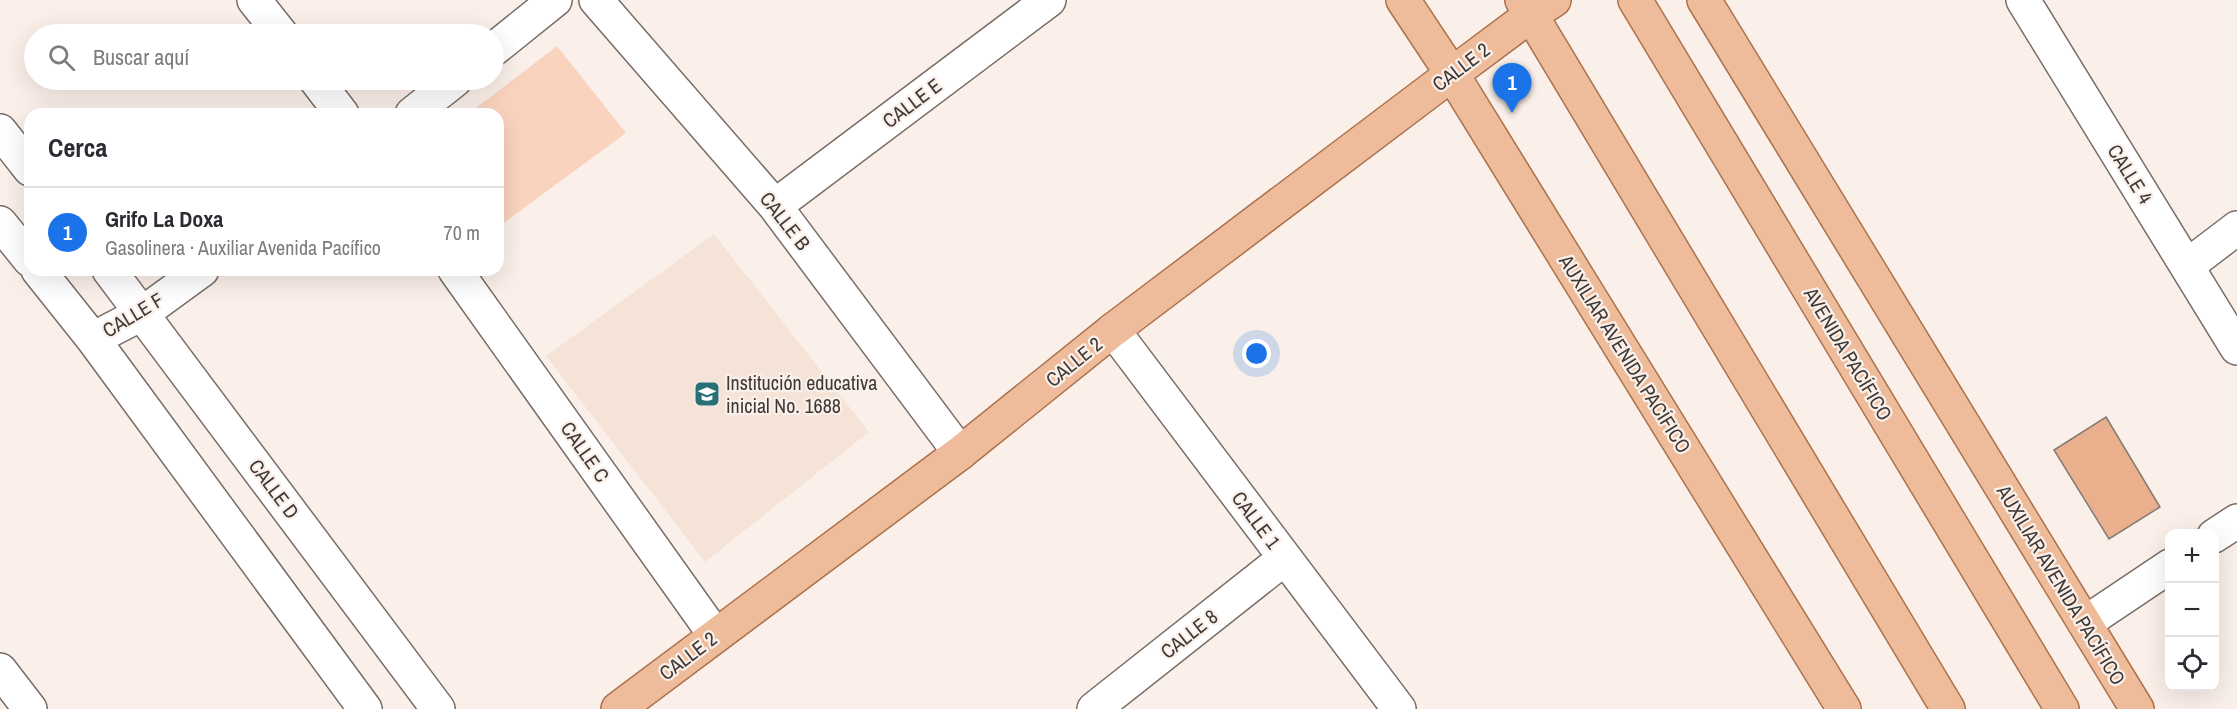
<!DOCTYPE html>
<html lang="es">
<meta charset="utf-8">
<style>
body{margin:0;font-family:"Archivo Narrow",sans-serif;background:#f7f7f7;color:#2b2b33}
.controls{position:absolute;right:18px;bottom:18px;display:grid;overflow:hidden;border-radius:12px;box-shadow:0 6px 24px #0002}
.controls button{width:54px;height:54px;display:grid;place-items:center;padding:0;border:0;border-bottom:2px solid #e1e1e2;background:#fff;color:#2b2b33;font:30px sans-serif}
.you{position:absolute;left:1257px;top:354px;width:21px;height:21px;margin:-15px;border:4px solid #fff;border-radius:50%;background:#1a73e8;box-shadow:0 0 0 9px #1a73e833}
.badge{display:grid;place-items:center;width:39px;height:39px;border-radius:50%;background:#1a73e8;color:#fff;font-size:20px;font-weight:700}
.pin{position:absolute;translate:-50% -50px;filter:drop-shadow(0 2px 3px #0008)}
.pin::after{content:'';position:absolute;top:32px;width:21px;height:18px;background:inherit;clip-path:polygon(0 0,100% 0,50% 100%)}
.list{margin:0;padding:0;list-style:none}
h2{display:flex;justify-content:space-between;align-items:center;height:78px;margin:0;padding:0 24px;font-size:26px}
h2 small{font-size:20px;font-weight:400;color:#7c7c81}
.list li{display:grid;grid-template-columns:39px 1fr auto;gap:18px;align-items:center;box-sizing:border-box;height:90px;padding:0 24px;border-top:2px solid #e1e1e2}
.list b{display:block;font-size:22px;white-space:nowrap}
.list p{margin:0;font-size:20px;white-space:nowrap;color:#7c7c81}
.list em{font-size:20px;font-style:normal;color:#7c7c81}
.icon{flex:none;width:33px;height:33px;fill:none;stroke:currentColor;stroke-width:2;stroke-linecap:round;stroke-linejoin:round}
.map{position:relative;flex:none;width:2237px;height:709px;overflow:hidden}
.search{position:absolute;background:#fff;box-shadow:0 6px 24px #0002;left:24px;top:24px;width:480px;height:66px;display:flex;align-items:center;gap:15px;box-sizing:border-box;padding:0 21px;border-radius:33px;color:#7c7c81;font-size:22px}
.panel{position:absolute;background:#fff;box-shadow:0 6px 24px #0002;left:24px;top:108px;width:480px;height:168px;border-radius:18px}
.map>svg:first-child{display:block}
.built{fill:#f5e3d8}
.green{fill:#f9d3bd}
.building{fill:#eab08d;stroke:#847a74;stroke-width:1.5}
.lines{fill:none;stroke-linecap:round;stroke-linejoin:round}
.minor-casing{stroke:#776d67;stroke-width:36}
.major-casing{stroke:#ab724d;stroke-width:36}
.minor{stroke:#fff;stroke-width:33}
.major{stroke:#efbc9b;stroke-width:33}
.labels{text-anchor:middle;stroke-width:4.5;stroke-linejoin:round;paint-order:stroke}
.street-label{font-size:20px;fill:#3e3937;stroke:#fbf0e9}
.poi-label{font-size:20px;fill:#3e3937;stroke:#fbf0e9;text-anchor:start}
</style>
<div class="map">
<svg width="2237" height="709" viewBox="0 0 2237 709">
<rect width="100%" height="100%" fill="#fbf0e9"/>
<!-- built -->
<path class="built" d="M 714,234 L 869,432 L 705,562 L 546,356 Z"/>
<!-- green -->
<path class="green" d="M 557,46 L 626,133 L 498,227 L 498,114 L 468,114 Z"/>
<!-- building -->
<path class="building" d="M 2106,417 L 2160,507 L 2109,539 L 2054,450 Z"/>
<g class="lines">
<!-- minor casing -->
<g class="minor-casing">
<path id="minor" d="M 254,0 L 281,34
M 596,0 L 775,206 L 960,453
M 2023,0 L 2237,348
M 494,49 L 555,0
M 316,80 L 342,114
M 412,114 L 455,80
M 0,131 L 30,169
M 775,206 L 1049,0
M 0,223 L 30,260
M 2187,266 L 2237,228
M 38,270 L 93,339 L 365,709
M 109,270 L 438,709
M 455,270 L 715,635
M 1113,330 L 1399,709
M 93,339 L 143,313 L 202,270
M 2214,536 L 2237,521
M 2085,623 L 2170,566
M 0,670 L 30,709
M 1094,709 L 1285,558"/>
</g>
<!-- major casing -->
<g class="major-casing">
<path id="major" d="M 1403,0 L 1452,74 L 1844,709
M 1522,0 L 1948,709
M 1635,0 L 2062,709
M 1704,0 L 2137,709
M 618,709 L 960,453 L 1113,330 L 1452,74 L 1531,15 L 1554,0"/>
</g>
<!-- minor -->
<use href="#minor" class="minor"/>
<!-- major -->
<use href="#major" class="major"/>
</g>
<!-- icons -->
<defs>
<g id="school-square" transform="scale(1.35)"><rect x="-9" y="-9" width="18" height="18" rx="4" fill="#267076" stroke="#fbf0e9"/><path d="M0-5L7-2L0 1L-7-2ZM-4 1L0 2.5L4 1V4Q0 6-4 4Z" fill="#fff"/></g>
</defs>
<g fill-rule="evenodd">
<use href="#school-square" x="707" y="394"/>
</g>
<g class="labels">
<!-- street labels -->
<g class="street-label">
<text transform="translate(1461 67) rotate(-37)" y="7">CALLE 2</text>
<text transform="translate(912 103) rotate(-37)" y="7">CALLE E</text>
<text transform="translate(2130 174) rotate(58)" y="7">CALLE 4</text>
<text transform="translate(785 221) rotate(52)" y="7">CALLE B</text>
<text transform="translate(133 315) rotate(-31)" y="7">CALLE F</text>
<text transform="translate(1625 354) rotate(58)" y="7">AUXILIAR AVENIDA PACÍFICO</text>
<text transform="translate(1848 354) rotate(59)" y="7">AVENIDA PACÍFICO</text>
<text transform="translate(1074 362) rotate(-39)" y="7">CALLE 2</text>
<text transform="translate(585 452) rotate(55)" y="7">CALLE C</text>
<text transform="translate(274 489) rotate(53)" y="7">CALLE D</text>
<text transform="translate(1256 520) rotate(53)" y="7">CALLE 1</text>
<text transform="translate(2061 585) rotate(59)" y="7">AUXILIAR AVENIDA PACÍFICO</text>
<text transform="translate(1189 634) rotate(-38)" y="7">CALLE 8</text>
<text transform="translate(688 656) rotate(-37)" y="7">CALLE 2</text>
</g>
<!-- poi labels -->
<g class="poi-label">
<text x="726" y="390">Institución educativa<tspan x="726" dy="23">inicial No. 1688</tspan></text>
</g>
</g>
</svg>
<div class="controls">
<button>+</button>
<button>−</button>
<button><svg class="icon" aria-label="locate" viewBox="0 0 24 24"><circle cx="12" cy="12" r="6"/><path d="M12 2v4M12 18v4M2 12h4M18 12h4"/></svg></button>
</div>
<div class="you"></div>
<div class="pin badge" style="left:1512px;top:113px">1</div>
<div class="search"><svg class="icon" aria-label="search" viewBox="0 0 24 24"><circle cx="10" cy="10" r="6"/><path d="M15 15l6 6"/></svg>Buscar aquí</div>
<section class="panel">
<h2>Cerca<small></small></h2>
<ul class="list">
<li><span class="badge">1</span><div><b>Grifo La Doxa</b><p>Gasolinera · Auxiliar Avenida Pacífico</p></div><em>70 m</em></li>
</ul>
</section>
</div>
